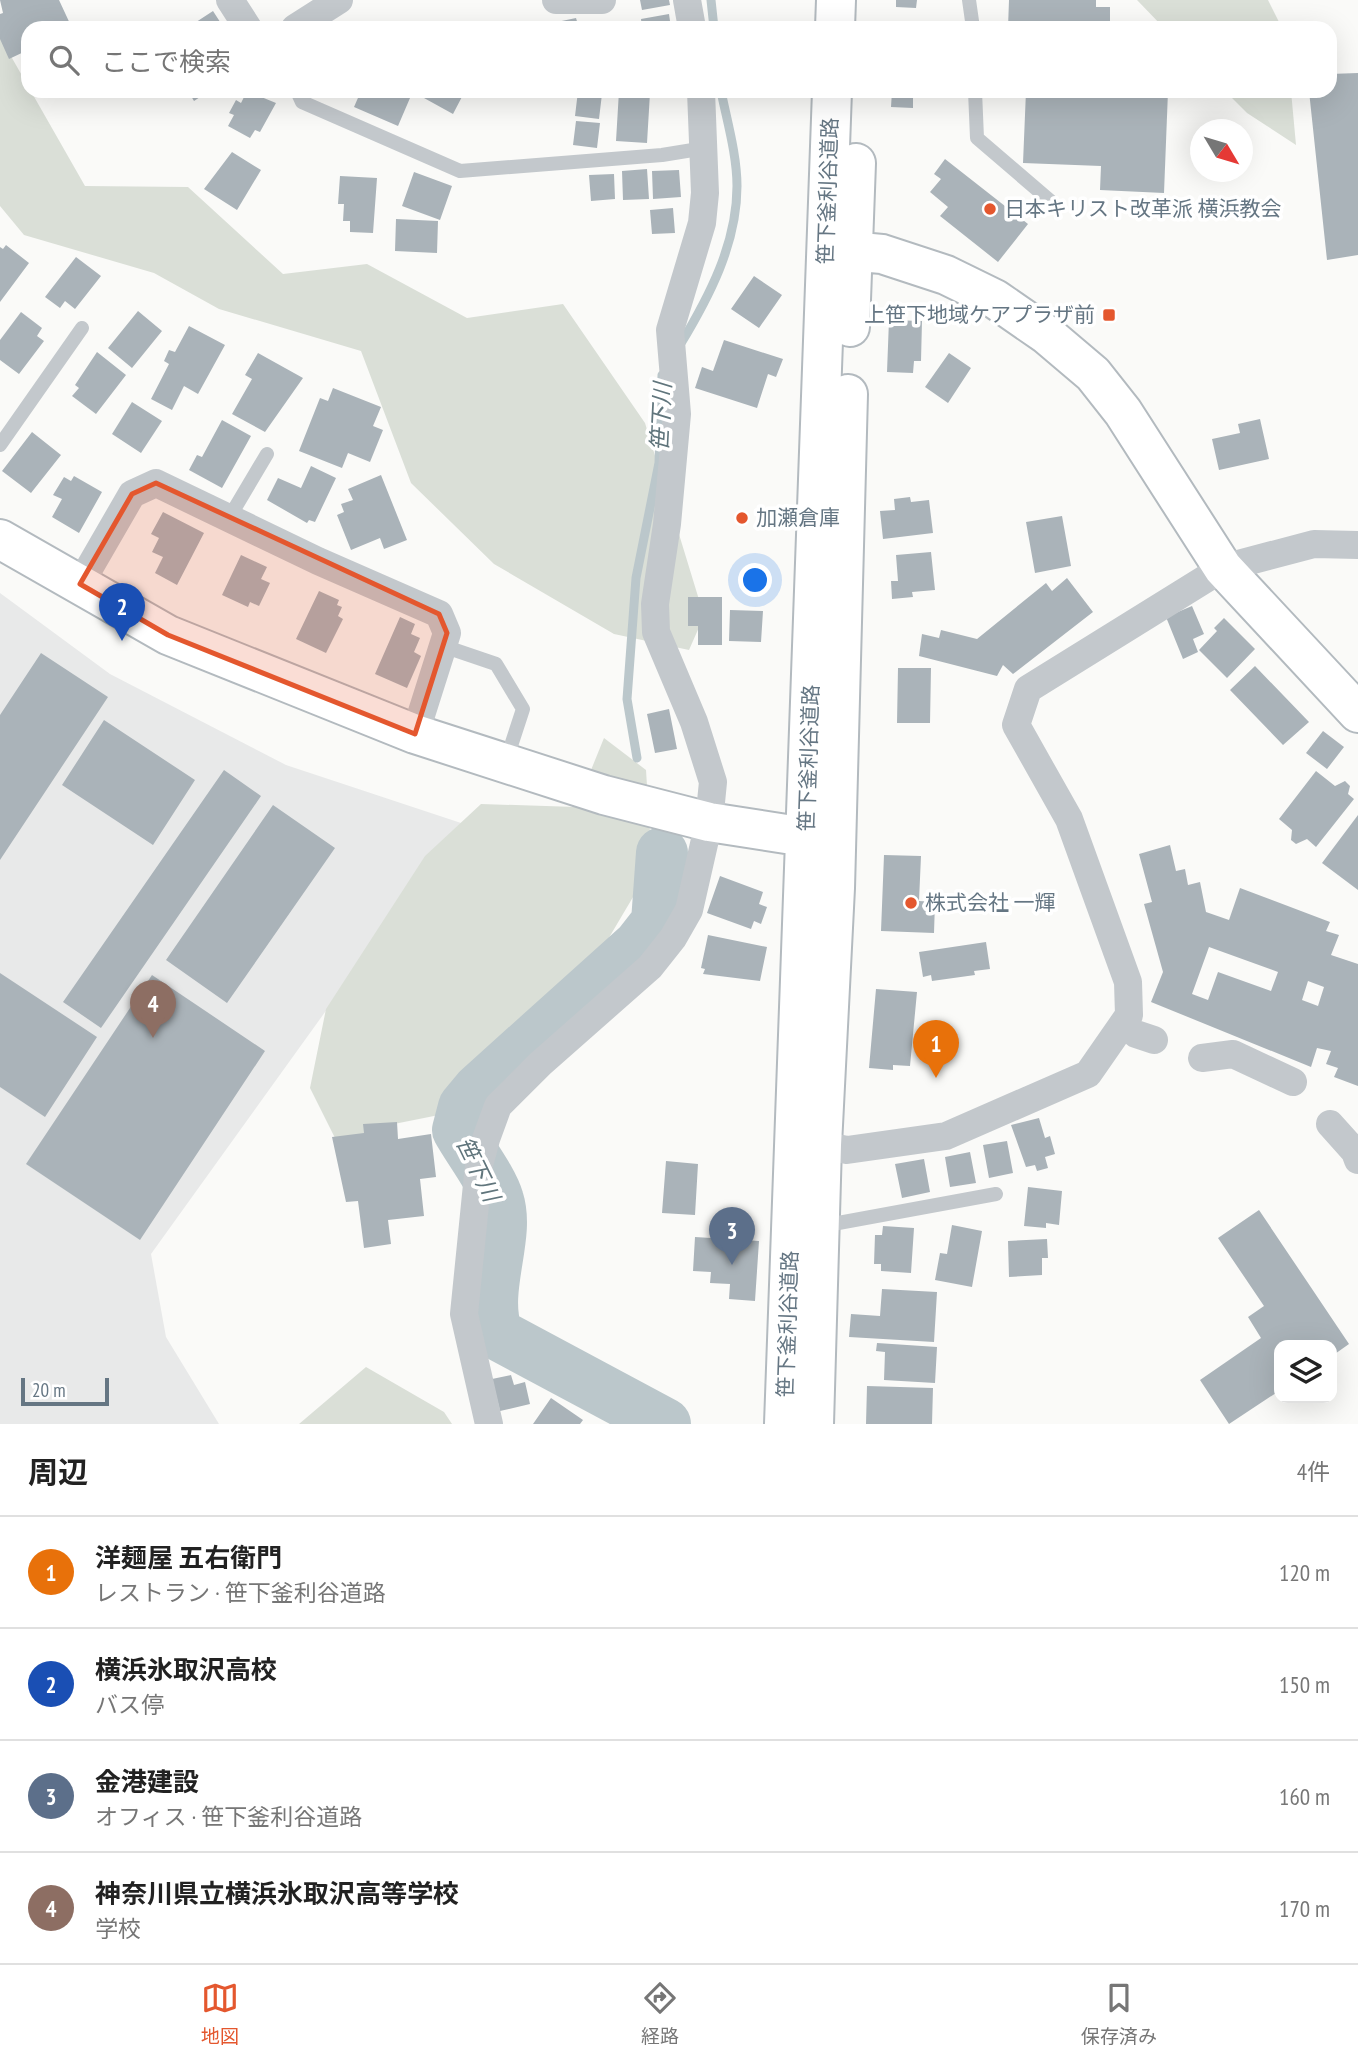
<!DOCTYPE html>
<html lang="ja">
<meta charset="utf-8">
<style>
body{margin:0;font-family:"PT Sans Narrow","Noto Sans JP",sans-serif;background:#f2f2f2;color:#222}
.controls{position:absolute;right:21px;bottom:21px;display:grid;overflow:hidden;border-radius:14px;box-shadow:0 7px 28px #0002}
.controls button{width:63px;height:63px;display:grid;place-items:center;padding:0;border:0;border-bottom:2px solid #e0e0e0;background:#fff;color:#222;font:35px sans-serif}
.compass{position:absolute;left:1190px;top:119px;width:63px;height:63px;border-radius:50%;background:#fff;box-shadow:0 7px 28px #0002;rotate:128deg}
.scale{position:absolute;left:21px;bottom:18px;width:88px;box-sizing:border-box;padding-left:7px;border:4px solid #657683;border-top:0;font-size:19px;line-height:24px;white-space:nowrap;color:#657683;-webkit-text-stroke:5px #fff;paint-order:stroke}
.you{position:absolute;left:756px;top:581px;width:24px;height:24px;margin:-18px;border:5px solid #fff;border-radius:50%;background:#1a73e8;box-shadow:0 0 0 10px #1a73e833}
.badge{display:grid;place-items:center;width:46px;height:46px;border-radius:50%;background:#e4572e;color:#fff;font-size:23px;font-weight:700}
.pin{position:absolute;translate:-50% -58px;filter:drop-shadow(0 2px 4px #0008)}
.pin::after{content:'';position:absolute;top:37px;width:24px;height:21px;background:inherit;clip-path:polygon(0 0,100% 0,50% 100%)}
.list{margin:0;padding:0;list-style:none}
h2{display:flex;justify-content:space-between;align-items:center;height:91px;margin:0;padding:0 28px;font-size:30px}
h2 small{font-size:23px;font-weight:400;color:#767676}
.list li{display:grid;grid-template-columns:46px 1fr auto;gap:21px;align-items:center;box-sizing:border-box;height:112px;padding:0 28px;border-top:2px solid #e0e0e0}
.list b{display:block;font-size:26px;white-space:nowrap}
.list p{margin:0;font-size:23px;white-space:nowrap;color:#767676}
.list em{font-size:23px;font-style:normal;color:#767676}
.icon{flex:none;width:38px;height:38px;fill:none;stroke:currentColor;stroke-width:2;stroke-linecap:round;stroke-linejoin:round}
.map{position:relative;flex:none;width:1358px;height:1424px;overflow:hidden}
.search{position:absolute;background:#fff;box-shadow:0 7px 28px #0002;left:21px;right:21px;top:21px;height:77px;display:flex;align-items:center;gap:18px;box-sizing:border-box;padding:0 24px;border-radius:21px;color:#767676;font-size:26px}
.sheet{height:539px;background:#fff}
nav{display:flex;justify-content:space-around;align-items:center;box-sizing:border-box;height:98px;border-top:2px solid #e0e0e0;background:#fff;font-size:19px;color:#767676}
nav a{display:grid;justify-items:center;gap:4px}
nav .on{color:#e4572e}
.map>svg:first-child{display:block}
.built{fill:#e8e9e9}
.green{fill:#dadfd7}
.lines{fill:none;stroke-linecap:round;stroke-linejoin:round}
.stream{stroke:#bbc7cb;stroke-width:9}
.river{stroke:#bbc7cb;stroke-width:52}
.building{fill:#aab3b9;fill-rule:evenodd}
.secondary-casing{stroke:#b3babf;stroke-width:42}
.lane{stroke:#c3c8cc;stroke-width:14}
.street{stroke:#c3c8cc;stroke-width:28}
.secondary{stroke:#fff;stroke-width:38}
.marked{fill:#e4572e;fill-opacity:0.2;stroke:#e4572e;stroke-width:5;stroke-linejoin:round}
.poi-dot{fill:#e4572e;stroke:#fff;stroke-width:2.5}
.labels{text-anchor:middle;stroke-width:7;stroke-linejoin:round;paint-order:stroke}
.street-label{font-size:21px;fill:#657683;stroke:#fff}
.poi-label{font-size:21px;fill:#657683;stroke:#fff;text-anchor:start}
.water-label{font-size:23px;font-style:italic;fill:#60757c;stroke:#fff}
</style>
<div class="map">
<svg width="1358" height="1424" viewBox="0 0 1358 1424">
<rect width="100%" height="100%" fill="#fafaf8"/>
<!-- built -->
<path class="built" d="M 0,593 L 110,674 L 286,765 L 461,823 L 151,1254 L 166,1337 L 219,1424 L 0,1424 Z"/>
<!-- green -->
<path class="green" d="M 1137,0 L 1268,0 L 1282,28 L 1164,28 Z
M 0,37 L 85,186 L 188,187 L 283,274 L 367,264 L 467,318 L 563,304 L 645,423 L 704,616 L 689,650 L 614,634 L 494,564 L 411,483 L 361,351 L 219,309 L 154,273 L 24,235 L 0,206 Z
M 1225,91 L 1291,91 L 1296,145 L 1247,113 Z
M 604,738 L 646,770 L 652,865 L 607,941 L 562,1043 L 474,1108 L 394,1124 L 341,1150 L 310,1088 L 326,1009 L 425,856 L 481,804 L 576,807 Z
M 366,1367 L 444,1412 L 452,1424 L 299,1424 Z"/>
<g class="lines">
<!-- stream -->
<path class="stream" d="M 711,0 L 714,28
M 680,345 C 709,297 737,244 737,186 C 737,155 727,121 721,91
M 637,758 L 627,699 L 636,578 L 659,463 L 662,375"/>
<!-- river -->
<path class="river" d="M 662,853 L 657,922 L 639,945 L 479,1089 L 464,1107 L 458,1130 C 469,1150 492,1179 498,1200 C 510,1238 481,1290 497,1334 L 665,1424"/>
</g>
<!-- building -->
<path class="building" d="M 0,0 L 59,0 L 72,28 L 28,28 L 28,50 L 9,59 L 0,39 L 0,14 L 3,13 Z
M 640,0 L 669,0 L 670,5 L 642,10 Z
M 896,0 L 917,0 L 916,8 L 896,7 Z
M 1009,0 L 1096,0 L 1096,7 L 1110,7 L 1110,28 L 1008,28 Z
M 213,11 L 224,28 L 187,28 Z
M 669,14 L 671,28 L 642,28 L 641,19 Z
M 576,18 L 579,28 L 533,28 L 533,27 Z
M 1358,73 L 1358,255 L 1327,260 L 1309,91 L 1330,91 L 1330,74 Z
M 188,91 L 209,91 L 194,101 Z
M 247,91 L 276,103 L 260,132 L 255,130 L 250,138 L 228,126 L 234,115 L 229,113 L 236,100 L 241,103 Z
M 361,91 L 413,91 L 398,126 L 354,107 Z
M 428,91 L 465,91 L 453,114 L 424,98 Z
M 578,91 L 602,94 L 599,119 L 575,116 Z
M 619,91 L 650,93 L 647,143 L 616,141 Z
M 892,91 L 913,91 L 913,108 L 891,107 Z
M 1026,91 L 1168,91 L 1164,193 L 1100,190 L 1101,166 L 1023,163 Z
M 576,121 L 600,123 L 597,148 L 573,145 Z
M 232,152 L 261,170 L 237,210 L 204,189 Z
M 945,159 L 1028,224 L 998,262 L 940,216 L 948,207 L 930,192 L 941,179 L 934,174 Z
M 647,169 L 649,199 L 623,200 L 622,171 Z
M 679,170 L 681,197 L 653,199 L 652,171 Z
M 414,172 L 452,186 L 440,220 L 402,206 Z
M 614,174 L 615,199 L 591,201 L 589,175 Z
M 340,176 L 377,178 L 373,233 L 350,232 L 350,221 L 343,221 L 344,204 L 338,204 Z
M 673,208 L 675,233 L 652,234 L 650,210 Z
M 396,219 L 438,221 L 437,253 L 395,251 Z
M 6,245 L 29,263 L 0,302 L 0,247 L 3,249 Z
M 76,257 L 101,276 L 75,309 L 65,301 L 60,308 L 45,297 Z
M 754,276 L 782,295 L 759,328 L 731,309 Z
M 138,311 L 162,331 L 132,368 L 108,348 Z
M 21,312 L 42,328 L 37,336 L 44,341 L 19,374 L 0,360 L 0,340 Z
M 889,320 L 922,321 L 921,361 L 914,361 L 913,373 L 887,372 Z
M 189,326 L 225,345 L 198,394 L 184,386 L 172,410 L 151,399 L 169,364 L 164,361 L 169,350 L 175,352 Z
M 724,340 L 783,359 L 776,377 L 768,374 L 757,408 L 695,388 L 702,367 L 713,371 Z
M 97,352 L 126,375 L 96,414 L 72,396 L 79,388 L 75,385 Z
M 258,353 L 303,378 L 265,432 L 232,414 L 252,379 L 245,375 Z
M 949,353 L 971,368 L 948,403 L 925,387 Z
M 333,388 L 381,407 L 373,426 L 383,430 L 370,462 L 348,453 L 342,468 L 299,451 L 320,398 L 328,401 Z
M 132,402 L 162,421 L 141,453 L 112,434 Z
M 1260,419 L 1269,459 L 1219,470 L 1212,439 L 1240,433 L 1238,424 Z
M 222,420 L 251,436 L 222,488 L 189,470 L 197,455 L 202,457 Z
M 32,432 L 61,455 L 31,493 L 2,471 Z
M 311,466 L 336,478 L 315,522 L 309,520 L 307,523 L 267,500 L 278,478 L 301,488 Z
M 381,475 L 407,540 L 384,549 L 380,538 L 351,550 L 337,515 L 344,512 L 341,504 L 353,500 L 348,489 Z
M 74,476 L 102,492 L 79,533 L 52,517 L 62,499 L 53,495 L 64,477 L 71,481 Z
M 910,497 L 911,502 L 929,500 L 933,533 L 883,539 L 880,511 L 895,510 L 894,499 Z
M 163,512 L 204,533 L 177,585 L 155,573 L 163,557 L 152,552 L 159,538 L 151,534 Z
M 1062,516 L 1071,566 L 1035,573 L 1026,522 Z
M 931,552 L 935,590 L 912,592 L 913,597 L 892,599 L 891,581 L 898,581 L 896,555 Z
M 241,555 L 267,567 L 261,579 L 270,583 L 259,606 L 250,602 L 248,607 L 222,595 Z
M 1067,578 L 1093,612 L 1013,674 L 1003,665 L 997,676 L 919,656 L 922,634 L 939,638 L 941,630 L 977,639 L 1046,583 L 1052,591 Z
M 319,591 L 339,600 L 337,605 L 342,607 L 338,616 L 343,619 L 326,653 L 296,639 Z
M 688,597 L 722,597 L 722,645 L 698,645 L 698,626 L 688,626 Z
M 1192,606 L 1204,634 L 1193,639 L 1198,652 L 1183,659 L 1166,617 Z
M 730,610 L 763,611 L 761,642 L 729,641 Z
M 400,617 L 415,624 L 411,634 L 420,638 L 414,652 L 421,656 L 407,688 L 375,674 Z
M 1224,618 L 1255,649 L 1227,678 L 1199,650 L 1217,631 L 1214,628 Z
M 41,653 L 108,697 L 0,860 L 0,715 Z
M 1255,666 L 1309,722 L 1283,745 L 1230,690 Z
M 898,668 L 931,668 L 930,723 L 897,723 Z
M 669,709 L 677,749 L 655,753 L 647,714 Z
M 104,720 L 195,780 L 153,845 L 62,785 Z
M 1323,731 L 1344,747 L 1327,769 L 1306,753 Z
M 224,770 L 261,796 L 101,1028 L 63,1002 Z
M 1316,771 L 1335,786 L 1345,781 L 1350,786 L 1348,794 L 1354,799 L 1316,847 L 1307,839 L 1296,844 L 1291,840 L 1292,830 L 1279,819 Z
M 273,805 L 335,848 L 227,1003 L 166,960 Z
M 1358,815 L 1358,890 L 1322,863 Z
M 1170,845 L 1176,871 L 1185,869 L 1188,885 L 1200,882 L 1206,912 L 1229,920 L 1240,888 L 1330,922 L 1326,931 L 1339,935 L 1331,955 L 1358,964 L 1358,1086 L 1334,1077 L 1338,1068 L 1326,1064 L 1331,1051 L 1317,1048 L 1311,1067 L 1151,1002 L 1163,972 L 1144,904 L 1152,902 L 1139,854 ZM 1209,947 L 1278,972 L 1271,991 L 1218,972 L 1208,1000 L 1192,994 ZM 1308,981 L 1324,987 L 1318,1006 L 1302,1000 Z
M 884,855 L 921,856 L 919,901 L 935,902 L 934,933 L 881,931 Z
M 720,876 L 763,892 L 759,904 L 767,907 L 761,924 L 754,921 L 751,929 L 707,913 Z
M 708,935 L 767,947 L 760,981 L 703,974 L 705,969 L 701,968 Z
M 986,942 L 990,969 L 974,971 L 975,975 L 932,981 L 931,975 L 923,977 L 919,952 Z
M 0,973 L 97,1037 L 45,1117 L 0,1087 Z
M 152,975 L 265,1051 L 140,1240 L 26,1164 Z
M 876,989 L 917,992 L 910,1066 L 893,1065 L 893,1070 L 869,1068 Z
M 1039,1118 L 1045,1138 L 1050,1136 L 1055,1154 L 1045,1157 L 1048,1168 L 1037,1171 L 1035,1165 L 1026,1167 L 1011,1125 Z
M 397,1122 L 398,1139 L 431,1134 L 436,1177 L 420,1179 L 424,1216 L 388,1220 L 391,1244 L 364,1248 L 358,1201 L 346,1202 L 332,1137 L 364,1133 L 363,1124 Z
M 1007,1141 L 1013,1173 L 989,1178 L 983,1145 Z
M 970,1152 L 976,1183 L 950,1187 L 945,1157 Z
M 924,1159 L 930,1192 L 902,1198 L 895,1164 Z
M 666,1161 L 698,1164 L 695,1215 L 662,1213 Z
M 1028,1187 L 1062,1191 L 1059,1225 L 1046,1223 L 1046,1228 L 1024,1226 Z
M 1259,1210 L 1349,1344 L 1332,1356 L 1332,1345 L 1279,1345 L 1279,1391 L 1229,1424 L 1200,1380 L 1261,1338 L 1248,1317 L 1264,1306 L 1218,1238 Z
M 952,1225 L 982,1231 L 972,1287 L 935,1280 L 940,1253 L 947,1254 Z
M 883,1226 L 914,1228 L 911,1273 L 881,1271 L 881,1264 L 874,1264 L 875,1235 L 882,1235 Z
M 695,1237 L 759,1241 L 755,1301 L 729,1299 L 730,1284 L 710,1283 L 711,1272 L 693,1271 Z
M 1047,1239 L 1048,1258 L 1042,1258 L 1042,1275 L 1009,1277 L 1008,1241 Z
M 882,1289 L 937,1292 L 934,1342 L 849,1337 L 851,1314 L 880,1316 Z
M 877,1343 L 937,1347 L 935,1383 L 884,1380 L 885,1352 L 876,1351 Z
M 511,1375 L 514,1385 L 525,1382 L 530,1404 L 500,1411 L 492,1379 Z
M 867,1386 L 933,1388 L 932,1424 L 866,1424 Z
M 551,1398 L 583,1420 L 580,1424 L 533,1424 Z"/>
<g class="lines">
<!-- secondary casing -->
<g class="secondary-casing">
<path id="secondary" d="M 835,28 L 836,0
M 827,249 L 882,254 L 946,275 L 995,299 L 1047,335 L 1093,374 L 1123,412 L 1223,568 L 1358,713
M 850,327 L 856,163
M 0,539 L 168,635 L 415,734 L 604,795 L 709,822 L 831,841
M 784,1424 L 832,91
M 814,1424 L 822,1145 L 835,888 L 848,394"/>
</g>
<!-- lane -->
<path class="lane" d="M 969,0 L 973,28
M 297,91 L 302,102 L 460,171 L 662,155 L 705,148
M 975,91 L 977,138 L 1054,204
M 0,445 L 82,328
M 229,518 L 267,454
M 443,646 L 496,664 L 523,709 L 506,761
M 822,1226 L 996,1194"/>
<!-- street -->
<path class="street" d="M 230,0 L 248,28
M 556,0 L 602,0
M 687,0 L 692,28
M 295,28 L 339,0
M 80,584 L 132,494 L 156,483 L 318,561 L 439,614 L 447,633 L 415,734
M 1136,1034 L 1154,1040
M 1202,1058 L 1233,1054 L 1293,1082
M 1330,1124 L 1355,1152 L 1358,1160
M 822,1145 L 847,1150 L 946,1136 L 1088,1074 L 1129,1015 L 1128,982 L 1069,819 L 1016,725 L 1028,689 L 1223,568 L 1314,544 L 1358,545
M 489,1424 L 464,1314 L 479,1165 L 486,1139 L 498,1106 L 540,1064 L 650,967 L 673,938 L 689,910 L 709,822 L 713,782 L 694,722 L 656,632 L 655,604 L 667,524 L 677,414 L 670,330 L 702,223 L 705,193 L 701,91"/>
<!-- secondary -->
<use href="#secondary" class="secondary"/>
</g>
<!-- marked area -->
<path class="marked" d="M 156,483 L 439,614 L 447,633 L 415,734 L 168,635 L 80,584 L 132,494 Z"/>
<!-- markers -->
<g class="poi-dot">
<circle cx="990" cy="209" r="7"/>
<rect x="1102" y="308" width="14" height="14" rx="3.5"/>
<circle cx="742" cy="518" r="7"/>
<circle cx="911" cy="903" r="7"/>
</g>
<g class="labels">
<!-- street labels -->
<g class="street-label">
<text transform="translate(828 191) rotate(-88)" y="7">笹下釜利谷道路</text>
<text transform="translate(809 758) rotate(-88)" y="7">笹下釜利谷道路</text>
<text transform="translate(788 1324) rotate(-88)" y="7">笹下釜利谷道路</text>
</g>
<!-- poi labels -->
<g class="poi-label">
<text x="1004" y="216">日本キリスト改革派 横浜教会</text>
<text x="1095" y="322" text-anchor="end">上笹下地域ケアプラザ前</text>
<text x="756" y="525">加瀬倉庫</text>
<text x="925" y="910">株式会社 一輝</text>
</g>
<!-- water labels -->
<g class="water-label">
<text transform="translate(661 417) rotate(-87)" y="8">笹下川</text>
<text transform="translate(478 1169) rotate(64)" y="8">笹下川</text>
</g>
</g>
</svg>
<div class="controls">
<button><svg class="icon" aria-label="layers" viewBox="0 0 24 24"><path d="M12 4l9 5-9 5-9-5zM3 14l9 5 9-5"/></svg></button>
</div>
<svg class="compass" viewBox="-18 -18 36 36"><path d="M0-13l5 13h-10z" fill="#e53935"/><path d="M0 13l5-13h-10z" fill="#767676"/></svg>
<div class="scale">20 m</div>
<div class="you"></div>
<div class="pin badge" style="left:936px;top:1078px;background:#e8710a">1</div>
<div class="pin badge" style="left:122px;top:641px;background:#1a4fb4">2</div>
<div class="pin badge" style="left:732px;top:1265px;background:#5c6f8a">3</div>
<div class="pin badge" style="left:153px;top:1038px;background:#8d6e63">4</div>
<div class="search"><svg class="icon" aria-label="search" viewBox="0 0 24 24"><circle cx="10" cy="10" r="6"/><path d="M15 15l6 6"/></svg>ここで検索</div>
</div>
<section class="sheet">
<h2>周辺<small>4件</small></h2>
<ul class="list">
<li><span class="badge" style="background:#e8710a">1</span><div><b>洋麺屋 五右衛門</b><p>レストラン · 笹下釜利谷道路</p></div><em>120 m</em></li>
<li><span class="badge" style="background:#1a4fb4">2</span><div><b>横浜氷取沢高校</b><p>バス停</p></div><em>150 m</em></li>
<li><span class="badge" style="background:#5c6f8a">3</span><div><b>金港建設</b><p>オフィス · 笹下釜利谷道路</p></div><em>160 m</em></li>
<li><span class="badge" style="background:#8d6e63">4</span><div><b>神奈川県立横浜氷取沢高等学校</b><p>学校</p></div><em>170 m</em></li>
</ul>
</section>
<nav>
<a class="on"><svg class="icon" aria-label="map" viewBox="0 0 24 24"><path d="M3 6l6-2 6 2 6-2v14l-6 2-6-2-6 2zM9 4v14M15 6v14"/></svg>地図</a>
<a><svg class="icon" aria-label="directions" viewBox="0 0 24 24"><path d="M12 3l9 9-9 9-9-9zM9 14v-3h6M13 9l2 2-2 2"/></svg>経路</a>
<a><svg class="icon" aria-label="saved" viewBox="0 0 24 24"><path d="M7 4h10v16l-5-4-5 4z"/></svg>保存済み</a>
</nav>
